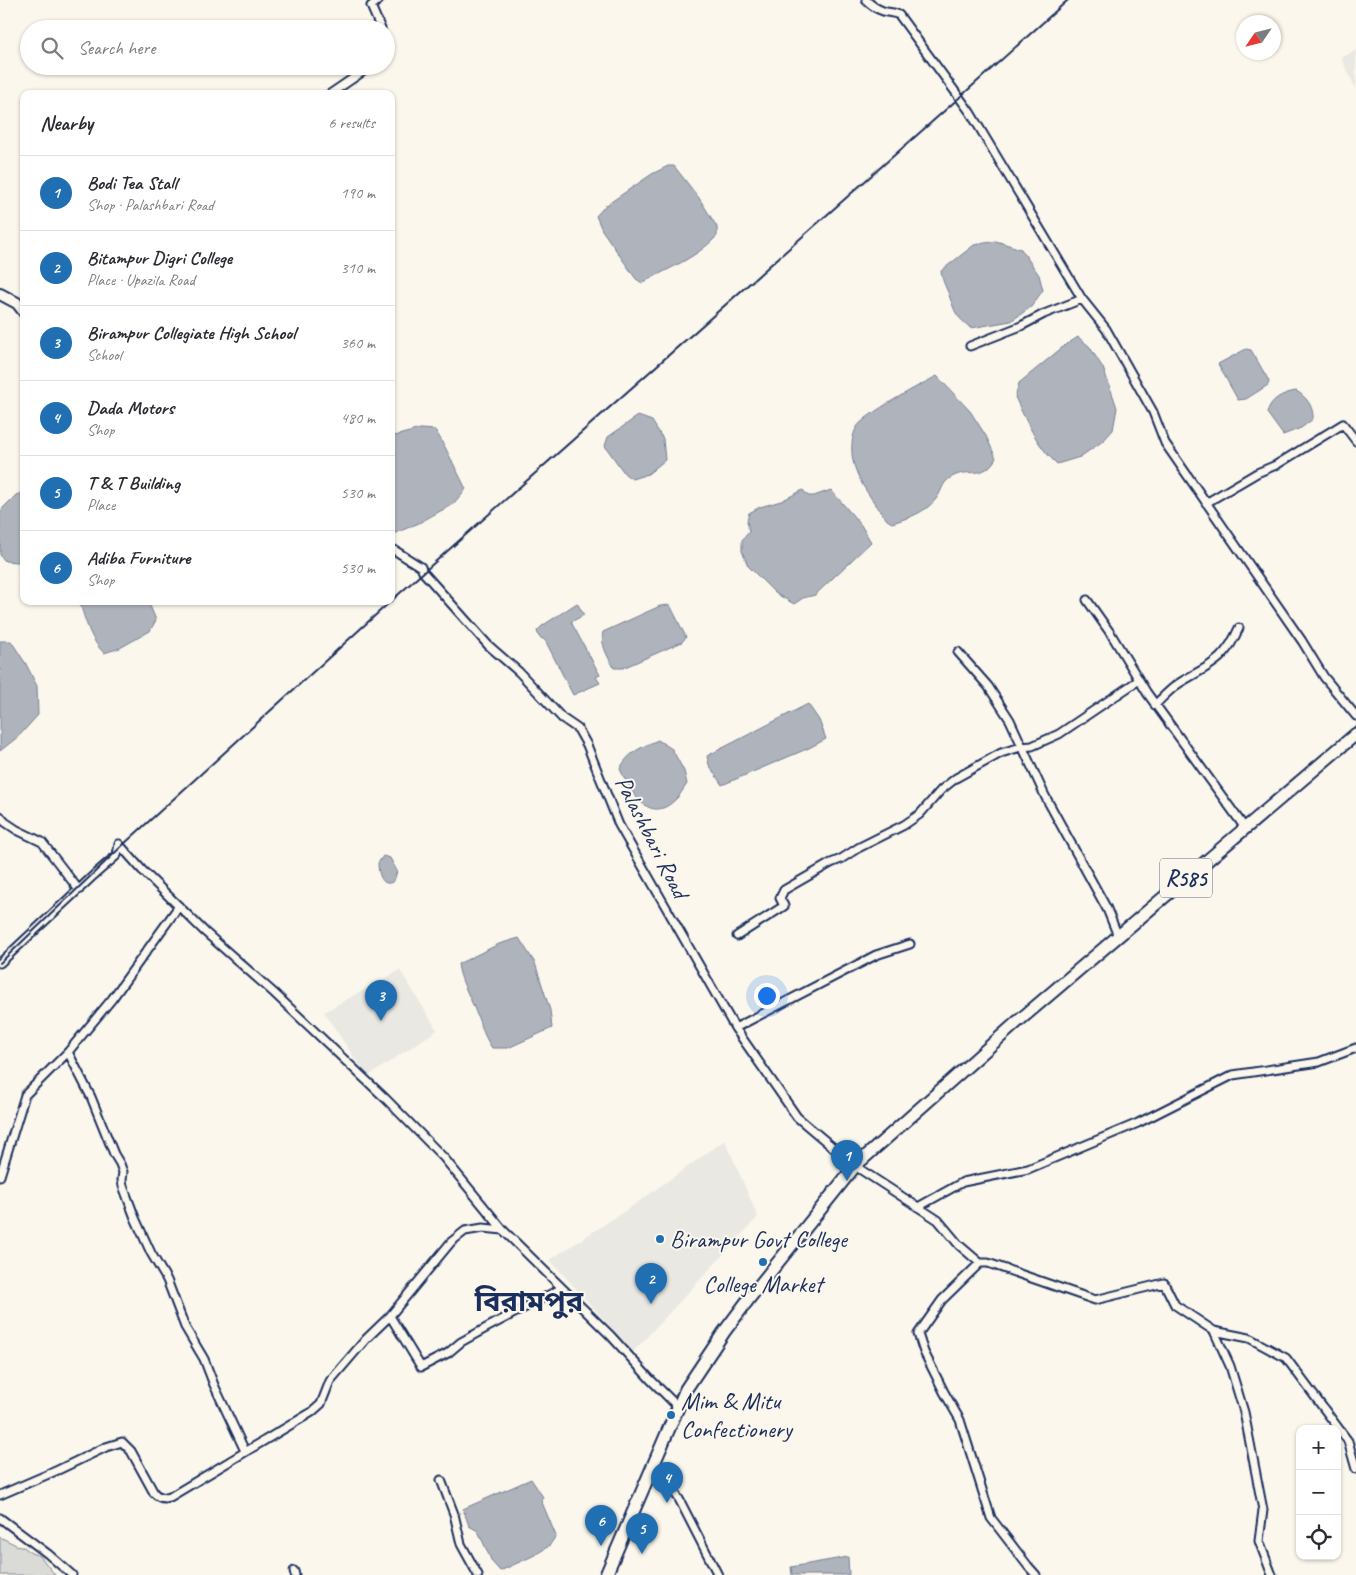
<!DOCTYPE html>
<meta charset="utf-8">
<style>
body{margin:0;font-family:Caveat,"Noto Sans Bengali",sans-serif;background:#f7f7f7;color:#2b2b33}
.controls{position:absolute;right:15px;bottom:15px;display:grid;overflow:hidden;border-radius:10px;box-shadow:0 1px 4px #0004}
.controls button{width:45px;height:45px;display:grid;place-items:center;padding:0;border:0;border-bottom:1px solid #e1e1e2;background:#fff;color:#2b2b33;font:25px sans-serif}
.compass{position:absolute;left:1236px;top:15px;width:45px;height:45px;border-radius:50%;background:#fff;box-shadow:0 1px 4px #0004;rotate:235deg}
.you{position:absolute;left:766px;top:995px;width:18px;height:18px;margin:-12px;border:4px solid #fff;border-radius:50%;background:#1a73e8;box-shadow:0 0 0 8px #1a73e833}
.badge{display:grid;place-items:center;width:32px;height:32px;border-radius:50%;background:#1f6fb2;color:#fff;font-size:16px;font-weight:700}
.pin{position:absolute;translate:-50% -41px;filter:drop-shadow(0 1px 2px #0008)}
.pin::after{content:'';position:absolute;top:26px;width:18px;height:15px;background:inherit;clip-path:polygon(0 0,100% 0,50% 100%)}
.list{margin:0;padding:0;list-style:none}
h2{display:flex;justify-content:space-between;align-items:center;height:65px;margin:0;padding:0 20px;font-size:21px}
h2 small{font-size:16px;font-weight:400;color:#7c7c81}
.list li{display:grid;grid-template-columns:32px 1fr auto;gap:15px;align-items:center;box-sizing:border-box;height:75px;padding:0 20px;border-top:1px solid #e1e1e2}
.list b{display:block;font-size:19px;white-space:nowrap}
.list p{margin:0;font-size:16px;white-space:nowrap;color:#7c7c81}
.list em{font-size:16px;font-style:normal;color:#7c7c81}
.icon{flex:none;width:28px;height:28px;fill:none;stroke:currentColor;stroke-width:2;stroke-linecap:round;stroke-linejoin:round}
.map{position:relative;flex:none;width:1356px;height:1575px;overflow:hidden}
.search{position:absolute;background:#fff;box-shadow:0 1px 4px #0004;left:20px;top:20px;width:375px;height:55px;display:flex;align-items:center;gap:12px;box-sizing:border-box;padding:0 18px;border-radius:28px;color:#7c7c81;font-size:19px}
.panel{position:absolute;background:#fff;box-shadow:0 1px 4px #0004;left:20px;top:90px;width:375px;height:515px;border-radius:10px}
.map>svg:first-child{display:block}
.built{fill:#eae8e2}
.green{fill:#dadad7;stroke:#7a849a}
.water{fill:#afb3bb;stroke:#747e96}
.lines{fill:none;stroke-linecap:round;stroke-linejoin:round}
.street-casing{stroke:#1b2f5e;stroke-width:11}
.secondary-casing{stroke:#1b2f5e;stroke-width:14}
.primary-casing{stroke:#1b2f5e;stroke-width:15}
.street{stroke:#fbf7ec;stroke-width:7}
.secondary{stroke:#fbf7ec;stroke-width:10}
.primary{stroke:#fbf7ec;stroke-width:11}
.rail{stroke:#1b2f5e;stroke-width:2}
.poi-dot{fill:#1f6fb2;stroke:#fbf7ec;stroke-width:2}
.labels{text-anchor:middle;stroke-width:4;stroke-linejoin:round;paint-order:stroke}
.shield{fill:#fbf7ec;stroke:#5e6b89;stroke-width:1}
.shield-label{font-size:22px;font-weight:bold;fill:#1b2f5e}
.street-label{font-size:24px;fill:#1b2f5e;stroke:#fbf7ec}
.poi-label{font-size:24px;fill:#1b2f5e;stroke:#fbf7ec;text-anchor:start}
.district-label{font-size:29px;font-weight:bold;fill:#1b2f5e;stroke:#fbf7ec}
</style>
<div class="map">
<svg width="1356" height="1575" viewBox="0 0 1356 1575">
<rect width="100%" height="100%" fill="#fbf7ec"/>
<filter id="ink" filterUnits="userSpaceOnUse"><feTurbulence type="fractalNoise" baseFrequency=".02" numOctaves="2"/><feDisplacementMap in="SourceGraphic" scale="10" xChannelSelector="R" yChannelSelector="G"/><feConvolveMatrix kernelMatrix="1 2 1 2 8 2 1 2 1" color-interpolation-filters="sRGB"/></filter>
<g filter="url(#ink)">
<!-- built -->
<path class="built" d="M 1356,50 L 1356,89 L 1341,58 Z
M 400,970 L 437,1030 L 367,1077 L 324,1012 Z
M 725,1140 L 758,1217 L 633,1352 L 550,1260 L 634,1205 Z"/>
<!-- green -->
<path class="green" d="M 0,1537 L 20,1547 L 24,1547 L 31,1553 L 40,1556 L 55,1575 L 0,1575 Z"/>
<!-- water -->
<path class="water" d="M 668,166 L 674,166 L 699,198 L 717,227 L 717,236 C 695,259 669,268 642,283 L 636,279 L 602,230 L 596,216 L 605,206 L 652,174 Z
M 996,241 L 1021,249 L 1039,275 L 1043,290 L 1031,307 L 1011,321 L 971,328 C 957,317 956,315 950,298 C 947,288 942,282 941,271 L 974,245 Z
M 1078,337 L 1089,346 L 1103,368 L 1111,390 L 1117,408 L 1113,430 L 1103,441 L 1080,457 L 1057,464 C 1037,446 1026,421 1015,397 L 1019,383 L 1064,346 Z
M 1246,349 L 1251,350 L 1269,381 L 1268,385 L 1246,399 L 1238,400 L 1218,364 Z
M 937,376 L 970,411 L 986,436 L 996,458 C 983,481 969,467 952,477 C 941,483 943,490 936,499 C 925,513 908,518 892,523 L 887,520 C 874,502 858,483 853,461 C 851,451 851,436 857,427 C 865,414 921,384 937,376 Z
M 1296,391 C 1306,396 1314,407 1313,419 L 1301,428 L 1283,435 L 1267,413 C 1270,399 1283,393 1296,391 Z
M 638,416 L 652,421 L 663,439 L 665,460 L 648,474 L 632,479 L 625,474 L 605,446 L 608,437 Z
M 420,429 L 435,430 L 443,443 L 466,489 L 453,504 L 419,523 L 391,535 L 391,437 Z
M 803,490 L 808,496 L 814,496 L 831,490 L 861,525 L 871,542 L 815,595 L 803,598 L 794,604 L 775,593 L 748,566 L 742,551 L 742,540 L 749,532 L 747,521 L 749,513 L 760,507 L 781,501 Z
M 24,492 L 24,561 L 16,562 L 5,561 L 0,555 L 0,511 L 16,495 Z
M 83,601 L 148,601 L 156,620 L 150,631 L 120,648 L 104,653 C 91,641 85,620 80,603 Z
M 577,603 L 584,615 L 571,622 L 600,675 L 596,677 L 600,683 L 573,695 L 545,640 L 539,637 L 537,631 L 542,626 Z
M 670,605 L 686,637 L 682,642 L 623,668 L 614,668 C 608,657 600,644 603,632 L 660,606 Z
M 0,641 L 11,641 L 26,664 L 37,686 L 38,715 L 19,736 L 0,751 Z
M 808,704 L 819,720 L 826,739 L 809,748 L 722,785 L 709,765 L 707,756 Z
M 658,740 L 672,749 L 684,771 L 687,784 C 683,789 680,796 675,800 C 648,826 630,790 620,769 C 628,752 642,747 658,740 Z
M 383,856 L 390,858 L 397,871 L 394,881 C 382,889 378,873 378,863 Z
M 519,938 L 535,963 L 550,1010 L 552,1028 L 508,1048 L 492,1048 C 483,1035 479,1019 473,1005 C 467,991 460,979 458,964 L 499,944 Z
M 531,1479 L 543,1497 L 541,1500 L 556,1536 L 549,1546 L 535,1555 L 500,1571 L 492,1562 L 478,1531 L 469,1526 L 463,1509 Z
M 848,1557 L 849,1575 L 792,1575 L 791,1567 Z"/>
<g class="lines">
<!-- street casing -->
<g class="street-casing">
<path id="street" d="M 379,0 L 371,6 L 381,29
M 866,0 C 871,5 877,9 883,11 C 889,13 894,12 899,15 L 970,112 L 1082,299 L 1106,329 L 1153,412 L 1165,443 L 1302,641 L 1324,677 L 1356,716
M 330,94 L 371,66
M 970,346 L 1021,326 L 1044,314 L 1082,299
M 1206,503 L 1257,473 L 1276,465 L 1343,424 L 1356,441
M 391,548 L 421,567 L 423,572 L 488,645 L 519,672 L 562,718 L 578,729 L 587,745 L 619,825 L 735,1028 L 797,1117 L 855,1166 L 938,1220 L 959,1245 L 980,1263 L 988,1263 L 1095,1300 L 1164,1283 L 1175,1305 L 1214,1331 L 1249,1338 L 1286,1358 L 1348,1441 L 1356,1469
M 1087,600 L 1111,634 L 1147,693 L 1245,828
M 958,652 L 988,686 L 1010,720 L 1045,796 L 1107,909 L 1118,936
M 1155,705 C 1163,697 1171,688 1181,682 C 1211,664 1224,662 1239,628
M 0,816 L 5,822 L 17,830 L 42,842 L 79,890
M 119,844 L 142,870 L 205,932 L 274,993 L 386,1099 L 444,1158 L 503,1230 L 611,1336 L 650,1379 L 678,1407
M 737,936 L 784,906 L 780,898 L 784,890 L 831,863 L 841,859 L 858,848 L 904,825 L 920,814 L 941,790 L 956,778 L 1001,753 L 1021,747 L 1032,746 L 1059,734 L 1139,680
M 0,963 L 94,875 L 117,855 L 119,844
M 735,1028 L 876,955 L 910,944
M 68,1052 L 91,1097 L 114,1154 L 120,1164 L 123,1172 L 122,1180 L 123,1186 L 135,1218 L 151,1253 L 167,1280 L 185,1327 L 204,1359 L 214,1385 L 245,1451
M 0,1176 L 25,1095 L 68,1052 L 112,999 L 179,906
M 918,1207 L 963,1182 L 1028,1169 L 1138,1123 L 1233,1075 L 1319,1062 L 1356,1048
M 980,1263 L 942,1300 L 918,1334 L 924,1352 L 944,1392 L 960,1420 L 991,1518 L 1028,1566 L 1036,1575
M 390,1316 L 421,1367 L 448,1353 L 461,1342 L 488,1327 L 562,1288
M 1214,1331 L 1230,1366 L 1244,1412 L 1263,1510 L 1259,1541 L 1272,1575
M 655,1464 L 679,1499 L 718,1575
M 441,1480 L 454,1514 L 461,1544 L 478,1575
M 0,1495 L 58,1470 L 106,1447 L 122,1442 L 131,1451 L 154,1493 C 159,1498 164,1499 170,1497 L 312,1412 L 321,1404 L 330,1381 L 366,1339 L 390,1316 L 451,1242 L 465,1231 L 483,1228 L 503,1230
M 0,1518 L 48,1554 L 72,1575
M 294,1571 L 295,1575"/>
</g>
<!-- secondary casing -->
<g class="secondary-casing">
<path id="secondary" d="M 0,294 L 17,303 L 24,312"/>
</g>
<!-- primary casing -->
<g class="primary-casing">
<path id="primary" d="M 606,1575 L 686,1389 L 724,1332 L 751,1296 L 855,1166 L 1016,1023 L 1356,734"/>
</g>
<!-- street -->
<use href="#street" class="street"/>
<!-- secondary -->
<use href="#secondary" class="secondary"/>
<!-- primary -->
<use href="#primary" class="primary"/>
<!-- rail -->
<path class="rail" d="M 391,601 L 960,97 L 1068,0
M 0,963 L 124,844 L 391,601"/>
</g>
</g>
<!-- markers -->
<g class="poi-dot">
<circle cx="660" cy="1239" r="5"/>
<circle cx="763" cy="1262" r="5"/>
<circle cx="671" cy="1415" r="5"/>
</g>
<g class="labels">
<!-- shield labels -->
<rect class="shield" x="1160" y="858.5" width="52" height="39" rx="4"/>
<g class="shield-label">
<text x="1186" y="886">R585</text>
</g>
<!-- street labels -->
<g class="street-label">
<text transform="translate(652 837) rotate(63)" y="8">Palashbari Road</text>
</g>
<!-- poi labels -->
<g class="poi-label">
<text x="670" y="1247">Birampur Govt College</text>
<text x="763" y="1292" text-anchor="middle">College Market</text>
<text x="681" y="1409">Mim &amp; Mitu<tspan x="681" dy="28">Confectionery</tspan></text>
</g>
<!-- district labels -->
<g class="district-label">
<text x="529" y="1311">বিরামপুর</text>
</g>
</g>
</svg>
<div class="controls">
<button>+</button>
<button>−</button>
<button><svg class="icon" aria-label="locate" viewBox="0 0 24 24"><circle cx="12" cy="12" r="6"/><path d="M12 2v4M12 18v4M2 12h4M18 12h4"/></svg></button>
</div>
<svg class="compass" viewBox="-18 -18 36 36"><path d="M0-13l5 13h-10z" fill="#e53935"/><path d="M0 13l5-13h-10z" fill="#7c7c81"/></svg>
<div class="you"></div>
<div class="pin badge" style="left:847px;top:1181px">1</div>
<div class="pin badge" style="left:651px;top:1304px">2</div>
<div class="pin badge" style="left:381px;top:1021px">3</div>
<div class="pin badge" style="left:667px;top:1503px">4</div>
<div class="pin badge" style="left:642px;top:1554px">5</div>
<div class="pin badge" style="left:601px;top:1546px">6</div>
<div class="search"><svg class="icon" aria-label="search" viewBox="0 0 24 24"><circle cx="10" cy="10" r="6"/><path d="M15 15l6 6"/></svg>Search here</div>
<section class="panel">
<h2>Nearby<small>6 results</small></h2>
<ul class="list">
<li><span class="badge">1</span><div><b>Bodi Tea Stall</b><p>Shop · Palashbari Road</p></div><em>190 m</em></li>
<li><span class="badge">2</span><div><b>Bitampur Digri College</b><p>Place · Upazila Road</p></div><em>310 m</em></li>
<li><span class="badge">3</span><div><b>Birampur Collegiate High School</b><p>School</p></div><em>360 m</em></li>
<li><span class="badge">4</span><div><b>Dada Motors</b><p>Shop</p></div><em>480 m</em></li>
<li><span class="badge">5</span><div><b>T &amp; T Building</b><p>Place</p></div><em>530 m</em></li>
<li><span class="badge">6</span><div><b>Adiba Furniture</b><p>Shop</p></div><em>530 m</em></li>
</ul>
</section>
</div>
